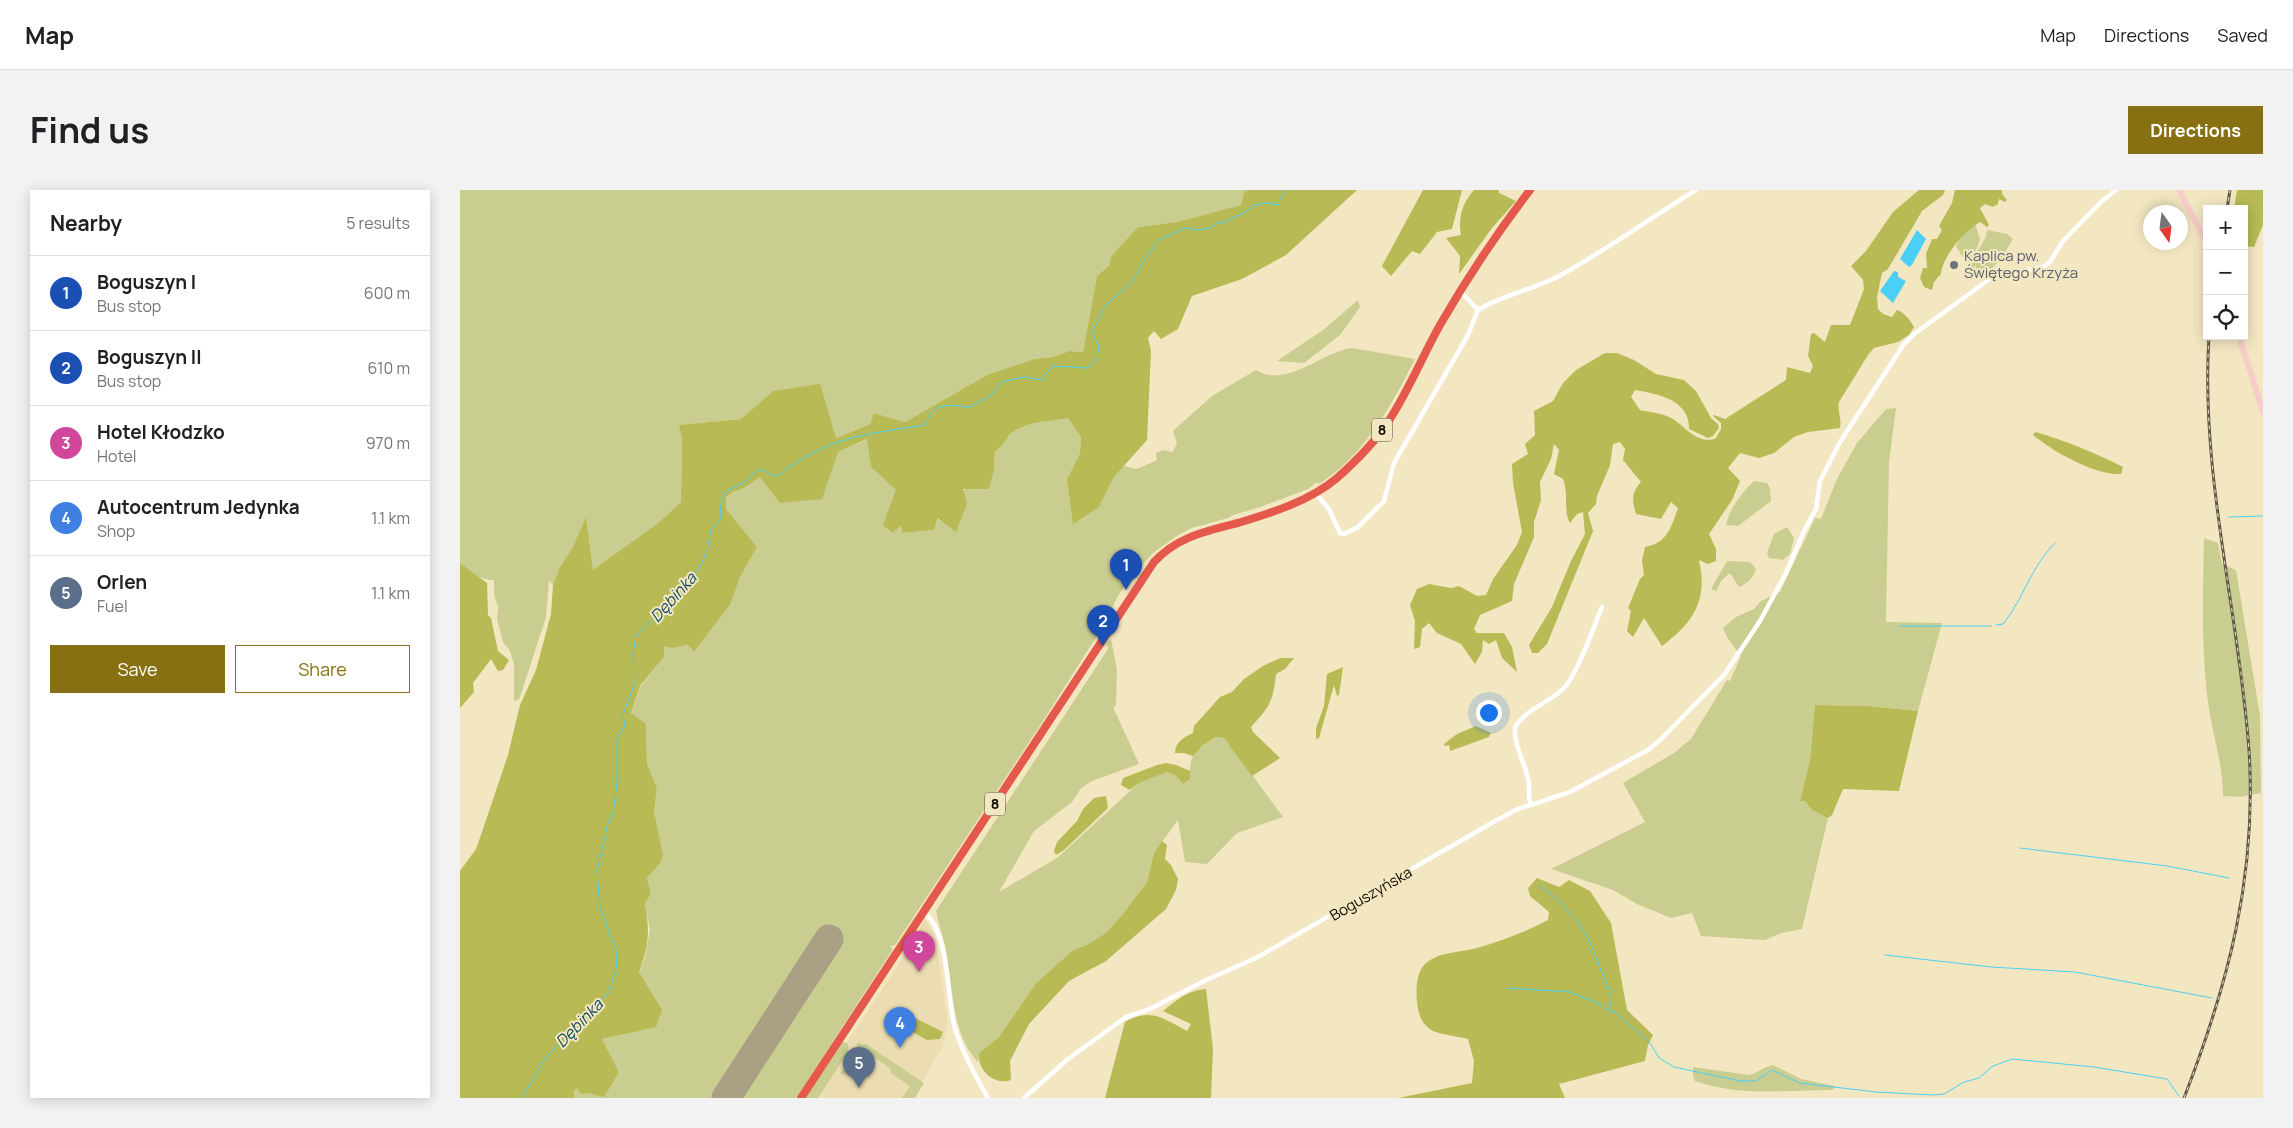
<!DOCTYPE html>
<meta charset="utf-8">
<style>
body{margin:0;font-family:Manrope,sans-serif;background:#f2f2f2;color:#202124}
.controls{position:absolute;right:15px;top:15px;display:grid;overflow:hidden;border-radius:0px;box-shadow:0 2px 12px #0003}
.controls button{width:45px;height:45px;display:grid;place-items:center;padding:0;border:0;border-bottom:1px solid #e0e0e0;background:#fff;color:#202124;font:25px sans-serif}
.compass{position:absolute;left:1683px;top:15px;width:45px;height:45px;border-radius:50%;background:#fff;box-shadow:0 2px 12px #0003;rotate:166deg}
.you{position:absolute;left:1028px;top:522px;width:18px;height:18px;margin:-12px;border:4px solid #fff;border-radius:50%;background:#1a73e8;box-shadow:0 0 0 8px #1a73e833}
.badge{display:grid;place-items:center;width:32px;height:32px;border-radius:50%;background:#867011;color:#fff;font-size:16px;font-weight:700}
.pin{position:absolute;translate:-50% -41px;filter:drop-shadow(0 1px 2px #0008)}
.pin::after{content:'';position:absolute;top:26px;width:18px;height:15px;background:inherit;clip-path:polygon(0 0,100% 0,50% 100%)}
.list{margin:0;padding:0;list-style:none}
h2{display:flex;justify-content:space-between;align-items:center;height:65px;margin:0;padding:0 20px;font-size:21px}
h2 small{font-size:16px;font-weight:400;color:#757577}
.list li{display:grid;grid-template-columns:32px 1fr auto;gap:15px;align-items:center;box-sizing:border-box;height:75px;padding:0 20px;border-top:1px solid #e0e0e0}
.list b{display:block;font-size:19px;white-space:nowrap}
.list p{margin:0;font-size:16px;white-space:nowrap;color:#757577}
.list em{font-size:16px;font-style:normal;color:#757577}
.actions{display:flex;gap:10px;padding:15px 20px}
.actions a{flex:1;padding:11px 0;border:1px solid #867011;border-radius:0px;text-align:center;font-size:18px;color:#867011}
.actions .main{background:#867011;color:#fff}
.icon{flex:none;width:28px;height:28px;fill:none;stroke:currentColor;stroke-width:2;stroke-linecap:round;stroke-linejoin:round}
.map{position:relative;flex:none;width:1803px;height:908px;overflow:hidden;border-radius:0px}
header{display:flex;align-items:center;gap:30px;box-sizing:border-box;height:70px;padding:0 25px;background:#fff;border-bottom:1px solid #e0e0e0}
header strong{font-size:24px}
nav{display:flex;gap:28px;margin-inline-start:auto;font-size:18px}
.intro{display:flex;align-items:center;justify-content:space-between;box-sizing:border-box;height:120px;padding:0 30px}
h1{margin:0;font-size:35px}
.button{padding:12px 22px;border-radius:0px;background:#867011;color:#fff;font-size:18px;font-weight:700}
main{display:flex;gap:30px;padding:0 30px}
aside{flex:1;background:#fff;border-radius:0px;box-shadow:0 2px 12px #0003}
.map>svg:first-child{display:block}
.built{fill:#ebddb1}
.green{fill:#c9cd90}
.forest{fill:#b7ba55}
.water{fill:#4bcff6}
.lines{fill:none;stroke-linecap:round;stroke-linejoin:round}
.stream{stroke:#4bcff6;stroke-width:1}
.runway{stroke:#aaa084;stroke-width:29}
.street{stroke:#fff;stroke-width:4.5}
.secondary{stroke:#f7cdc9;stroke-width:6}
.highway{stroke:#e5594c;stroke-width:8}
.rail-casing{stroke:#605a47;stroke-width:3}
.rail{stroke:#f3e7c2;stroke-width:1;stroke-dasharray:4;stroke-linecap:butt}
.worship-dot{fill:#6b7280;stroke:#f3e7c2;stroke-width:2}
.labels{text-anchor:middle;stroke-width:4;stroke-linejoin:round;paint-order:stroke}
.shield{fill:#f3e7c2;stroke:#534d3c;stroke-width:1}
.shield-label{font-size:14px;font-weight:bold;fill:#0f0b02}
.worship-label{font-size:15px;fill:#5b616d;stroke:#f3e7c2;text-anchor:start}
.street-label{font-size:15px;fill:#0f0b02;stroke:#f3e7c2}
.water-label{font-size:16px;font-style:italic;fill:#134b5b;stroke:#f3e7c2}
</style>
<header>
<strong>Map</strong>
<nav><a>Map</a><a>Directions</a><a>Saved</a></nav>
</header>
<div class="intro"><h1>Find us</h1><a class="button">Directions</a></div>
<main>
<aside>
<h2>Nearby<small>5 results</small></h2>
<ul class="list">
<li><span class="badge" style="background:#1a4fb4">1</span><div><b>Boguszyn I</b><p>Bus stop</p></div><em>600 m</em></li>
<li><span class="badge" style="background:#1a4fb4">2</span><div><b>Boguszyn II</b><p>Bus stop</p></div><em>610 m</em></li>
<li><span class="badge" style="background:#d1479c">3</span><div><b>Hotel Kłodzko</b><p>Hotel</p></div><em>970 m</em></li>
<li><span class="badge" style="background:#3f7fe0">4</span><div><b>Autocentrum Jedynka</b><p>Shop</p></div><em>1.1 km</em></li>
<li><span class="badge" style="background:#5c6f8a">5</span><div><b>Orlen</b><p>Fuel</p></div><em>1.1 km</em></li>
</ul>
<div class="actions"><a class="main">Save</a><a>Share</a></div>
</aside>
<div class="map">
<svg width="1803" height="908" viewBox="0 0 1803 908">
<rect width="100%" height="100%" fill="#f3e7c2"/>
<!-- built -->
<path class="built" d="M 465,729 L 475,745 L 488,832 L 482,857 L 460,895 L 451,908 L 350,908 L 441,771 Z"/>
<!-- green -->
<path class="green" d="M 0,0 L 788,0 L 784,3 L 781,15 L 717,32 L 678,37 L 651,66 L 649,74 L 637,86 L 623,162 L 609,161 L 593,167 L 574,169 L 527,185 L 445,232 L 414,223 L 410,234 L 375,248 L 373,237 L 313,201 L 281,229 L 220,235 L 222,249 L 221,312 L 197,334 L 133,381 L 126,328 L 113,357 L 100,377 L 93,395 L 89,391 L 86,427 L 59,510 L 54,511 L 54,474 L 50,461 L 43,452 L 37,429 L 38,417 L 34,405 L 34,390 C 19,390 11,382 0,373 Z
M 1515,34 L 1520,49 L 1513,69 L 1526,47 L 1527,40 L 1547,44 L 1553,49 L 1541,69 L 1523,88 L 1515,82 L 1516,75 L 1509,82 L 1508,75 L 1496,56 L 1502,45 Z
M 898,110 L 900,117 L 880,145 L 844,173 L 817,171 L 863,140 Z
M 892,158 L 955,169 C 931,216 905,265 859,294 L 857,292 L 848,299 L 800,317 L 773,325 L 768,328 L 732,338 L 718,345 L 693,363 L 673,385 L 659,404 L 640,441 L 585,528 L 435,755 L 430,756 L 433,759 L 336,908 L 114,908 L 114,901 L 159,882 L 142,849 L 195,837 L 179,783 L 185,767 L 190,740 L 185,713 L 191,704 L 187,688 L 200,673 L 194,622 L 197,598 L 187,574 L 186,534 L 171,524 L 180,497 L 204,467 L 204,455 L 212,458 L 228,455 L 234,462 L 270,415 L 280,387 L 297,357 L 266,319 L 266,307 L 271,303 L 284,298 L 300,287 L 378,262 L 408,249 L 411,277 L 436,300 L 443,343 L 474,340 C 483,312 510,295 534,279 L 535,261 C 545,255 547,246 554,241 C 569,232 591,231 608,227 L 621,247 L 620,263 L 607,289 L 639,317 L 654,287 L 664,276 L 677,279 L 697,270 L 696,263 L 703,260 L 713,262 L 717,253 L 713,241 L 752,206 L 796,180 C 827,199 861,162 892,158 Z
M 1436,218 L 1429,272 L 1426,432 L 1482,433 L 1458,521 L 1407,516 L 1355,515 L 1350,569 L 1340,611 L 1345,611 L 1352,620 L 1368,628 L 1342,739 L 1321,743 L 1305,750 L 1241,746 L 1232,723 L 1211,728 L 1177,714 L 1153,700 L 1091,679 L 1185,632 L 1163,593 L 1214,563 L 1231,549 L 1267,490 L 1270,491 L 1281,466 L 1268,449 L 1263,438 L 1276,427 L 1294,419 L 1301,411 L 1320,402 L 1355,328 L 1361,329 L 1377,289 L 1397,253 L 1426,219 Z
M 1294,291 L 1307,293 L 1310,298 L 1311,311 L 1278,336 L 1266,335 C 1270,317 1282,303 1294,291 Z
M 1327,337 L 1334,348 L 1330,364 L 1323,370 L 1309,368 L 1307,363 L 1314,344 Z
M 1744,348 L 1758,353 L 1762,374 L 1776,380 L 1800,526 L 1801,603 L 1780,607 L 1763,606 C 1763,574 1752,543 1748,512 C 1741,458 1743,402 1744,348 Z
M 1267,371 L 1290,372 L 1296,379 C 1294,387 1287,394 1279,397 L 1270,383 L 1262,390 L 1256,401 L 1251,399 Z
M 651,449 L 657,480 L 656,514 L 655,517 L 653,517 L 679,574 L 632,591 L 621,598 L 612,612 L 574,641 L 539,702 L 597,668 L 679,593 L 707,582 L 716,586 L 723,594 L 730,589 C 729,563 735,561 756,547 L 764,548 L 770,555 L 823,627 L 777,643 L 747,674 L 725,672 L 718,630 L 694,663 L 687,692 L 662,725 L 646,743 L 628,754 L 612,761 L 576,793 L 539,847 L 519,863 L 518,872 C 490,843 493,792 485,755 C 482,743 478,732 476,721 L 648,459 L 647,453 Z
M 382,851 L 388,854 L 388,862 L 358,908 L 344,908 Z
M 398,852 L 403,855 L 406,854 L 464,893 L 455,908 L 442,908 L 450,896 L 431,883 L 431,879 L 411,865 L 406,867 L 396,857 Z
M 394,863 L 402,872 L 401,877 L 397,875 L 395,885 L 380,884 Z
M 1313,875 L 1341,889 L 1375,896 L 1373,900 C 1327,900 1280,907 1235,891 L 1233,886 L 1233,877 L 1289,885 C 1298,883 1303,877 1313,875 Z"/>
<!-- forest -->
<path class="forest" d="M 788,0 L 897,0 L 826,65 L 782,89 L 732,106 L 718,139 L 701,149 L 694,141 L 688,148 L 691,161 L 687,250 L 654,287 L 639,317 L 613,334 L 607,289 L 620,263 L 621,247 L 608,228 C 591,231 568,232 554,241 C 547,245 546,254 535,261 L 534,279 L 529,299 L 503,299 L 507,314 L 496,342 L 478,328 L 474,340 L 443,343 L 441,335 L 433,343 L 423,335 L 436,300 L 411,277 L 407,249 L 378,262 L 362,309 L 320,313 L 300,287 L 284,298 L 271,303 L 266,307 L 266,319 L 297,357 L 280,387 L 270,415 L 234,462 L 228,455 L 212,458 L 204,456 L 204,467 L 180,496 L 171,523 L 186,534 L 187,574 L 197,598 L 194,622 L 203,665 L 200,673 L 187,688 L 191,704 L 185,713 C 190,742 189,755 179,782 L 202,820 L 196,837 L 142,849 L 159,882 L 144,907 L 127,903 L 121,904 L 117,899 L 114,901 L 114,908 L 0,908 L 0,681 L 16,659 L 22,642 L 48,565 L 60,515 L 76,480 L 91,424 L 93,395 L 100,377 L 113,357 L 126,327 L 133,380 L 197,334 L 221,312 L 222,249 L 219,235 L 281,229 L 313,201 L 360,194 L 376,248 L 410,234 L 414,223 L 445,232 L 527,185 L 574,169 L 593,167 L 609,161 L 623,162 L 637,86 L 649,75 L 651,66 L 678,37 L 717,32 L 781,15 L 784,2 Z
M 963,0 L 1002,0 L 992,39 L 977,42 L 960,64 L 952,61 L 931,86 L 922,76 Z
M 1014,0 L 1039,0 L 1039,3 L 1056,11 L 1032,38 L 999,84 L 1000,66 L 986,48 L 1001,45 C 998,27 1002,14 1014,0 Z
M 1459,0 L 1485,0 L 1483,5 L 1462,21 L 1428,79 L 1422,83 L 1417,107 L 1418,119 L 1423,124 L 1432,127 L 1437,120 C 1445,123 1450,130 1454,137 L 1449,145 L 1438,152 L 1414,158 L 1408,165 L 1379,212 C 1377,222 1382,228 1380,238 L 1348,242 L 1334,247 L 1314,263 L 1299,268 L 1280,263 L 1268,278 L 1280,291 L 1272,310 L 1249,344 L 1256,359 L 1256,371 L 1248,374 L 1239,370 C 1248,410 1234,432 1202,456 L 1184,428 L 1173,447 L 1167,441 L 1171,421 L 1168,418 L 1180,389 L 1184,385 L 1182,371 L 1185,357 C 1207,353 1211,338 1218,318 L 1211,312 L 1201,329 L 1176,324 C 1172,310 1171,303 1181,292 L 1163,270 L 1165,259 L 1160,252 L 1153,254 L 1150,275 L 1137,306 L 1136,314 L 1128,323 L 1133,341 L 1087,454 L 1078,463 L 1072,463 L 1069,455 L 1092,417 L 1111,371 L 1125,344 L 1123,322 L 1117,324 L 1110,333 C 1103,322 1109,304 1103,289 L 1094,284 L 1099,260 L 1094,254 L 1091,269 L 1080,292 L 1081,310 L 1074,332 L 1074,347 L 1054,394 L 1052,411 L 1020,425 L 1014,439 L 1017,443 L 1044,443 L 1052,457 L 1057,482 L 1042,468 L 1036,450 L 1029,454 L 1023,450 L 1022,462 L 1015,474 L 1001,454 L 977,443 L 969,433 L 962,439 L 960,457 L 954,459 L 955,431 L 950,415 L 957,399 L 969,394 L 991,398 L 999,396 L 1017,406 L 1026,405 L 1033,389 L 1057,355 L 1062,342 L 1053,293 L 1052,274 L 1068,264 L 1065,254 L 1075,245 L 1074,221 L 1093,211 L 1103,193 L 1116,180 L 1145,163 L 1157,163 L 1174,170 L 1196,184 L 1224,190 L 1236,201 L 1251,228 L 1258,234 L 1259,238 L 1253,246 L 1248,248 L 1229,239 C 1230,210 1198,204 1175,200 L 1171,207 L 1180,220 C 1189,222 1202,223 1211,228 C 1225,235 1235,254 1255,249 L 1261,239 L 1261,233 L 1253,226 L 1254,225 L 1265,229 L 1326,190 L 1327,177 L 1350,183 L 1353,176 L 1348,166 L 1351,144 L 1354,143 L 1365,152 L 1371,135 L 1390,135 L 1404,99 L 1403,90 L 1391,76 L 1406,61 L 1433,22 Z
M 1495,0 L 1542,0 L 1542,4 L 1547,10 L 1545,12 L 1539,9 L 1538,14 L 1533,17 L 1525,14 L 1520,18 L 1529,35 L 1527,37 L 1520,32 C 1505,40 1482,67 1481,84 L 1474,92 L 1472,100 L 1464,97 L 1460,88 L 1463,78 L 1467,78 L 1466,64 L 1472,49 L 1477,49 L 1482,40 L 1479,36 L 1492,13 Z
M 1777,0 L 1803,0 L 1803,35 L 1794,57 L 1784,56 L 1784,19 L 1774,19 Z
M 1575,242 C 1605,250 1635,263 1663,277 L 1661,284 C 1636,286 1592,261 1573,245 Z
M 0,373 L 27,393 L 28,425 L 31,428 L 38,461 L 49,470 L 43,480 L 38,481 L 31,469 L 13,493 L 14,502 L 0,518 Z
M 820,468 L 834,468 L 825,479 L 816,484 C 813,512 810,516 791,537 L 793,542 L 820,568 L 792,586 L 764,548 L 756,547 L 742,556 L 733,566 L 724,563 L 715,563 C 715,552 724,547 733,543 L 734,536 L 760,507 L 772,502 L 784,489 L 803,476 Z
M 883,477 L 879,505 L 877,506 L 874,495 L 859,548 L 856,549 L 856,538 L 864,516 L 867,484 Z
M 1355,515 L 1407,516 L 1458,521 L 1439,601 L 1383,599 L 1372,625 L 1368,628 L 1352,620 L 1345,611 L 1340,611 L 1350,569 Z
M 1016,536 L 1031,543 L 1029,547 L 990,561 L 989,555 L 985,556 L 984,554 L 997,544 Z
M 706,573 L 716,575 L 730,581 L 730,589 L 723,594 L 716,586 L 707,582 L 679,593 L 670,600 L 661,595 L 663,588 L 697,575 Z
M 646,606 L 648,618 L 604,660 L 596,665 L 594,661 L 597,652 L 617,631 L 623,619 L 634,608 Z
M 702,651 L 707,655 L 705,669 L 711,675 L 718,689 L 716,700 L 706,719 L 646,771 L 609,791 L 569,834 L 550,871 L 551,890 C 533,896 517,879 519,863 L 539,847 L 576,793 L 612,761 L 628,754 L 646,743 L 662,725 L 687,692 L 694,663 Z
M 1077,688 L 1099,697 L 1109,690 L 1130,701 L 1151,733 L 1167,820 L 1193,845 L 1188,855 L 1185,871 L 1099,894 L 1105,908 L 938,908 L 1012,893 L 1014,871 L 1008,849 C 980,842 961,847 957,812 C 956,801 956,784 964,775 C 978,761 999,763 1017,758 C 1042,751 1065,742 1088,730 L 1089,722 L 1070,706 L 1068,698 Z
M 746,799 L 753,859 L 751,908 L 645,908 L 665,832 C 691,817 704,829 727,841 L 731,834 L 703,821 C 716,810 729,800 746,799 Z
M 435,818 L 483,842 L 480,849 L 467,850 L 428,828 Z"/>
<!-- water -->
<path class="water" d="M 1457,40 L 1466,49 L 1452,75 L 1449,77 L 1440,69 Z
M 1434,81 L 1438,82 L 1438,87 L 1446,91 L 1433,113 L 1420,101 Z"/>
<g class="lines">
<!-- stream -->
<path class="stream" d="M 1769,327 L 1803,326
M 1536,435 L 1543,434 C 1564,408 1570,378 1595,353
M 1439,436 L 1531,436
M 1560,658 L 1707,676 L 1769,688
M 1079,695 L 1098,710 L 1118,732 L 1130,753 L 1152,807 L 1149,820
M 1425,765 L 1531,777 L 1615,782 L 1752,808
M 1047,798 L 1110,802 L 1142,815 L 1148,821 L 1155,822 L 1190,853 L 1199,868 L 1214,877 L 1280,891 L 1296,891 L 1312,880 L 1340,893 L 1416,902 L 1472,905 L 1484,904 L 1504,892 L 1519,888 L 1533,876 L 1552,869 L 1634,877 L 1707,889 L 1719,906
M 62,908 L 86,867 L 149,802 L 156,779 L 157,763 L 140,718 L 137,681 L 147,637 L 153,623 L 157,592 L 157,548 L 165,536 L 163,525 L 174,495 L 173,464 L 176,446 L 238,381 L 247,361 L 251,340 L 260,330 L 261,313 L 265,302 L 283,293 L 298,280 C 306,279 309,286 317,286 C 370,246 402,245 465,235 L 470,224 L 477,218 L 489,215 L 510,217 L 530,206 L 542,192 L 564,187 L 582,190 L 592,176 L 629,178 L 637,168 L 639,157 L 632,142 L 645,116 L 672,92 L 684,70 L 699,50 L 725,38 L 738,40 L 750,38 L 757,33 L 765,32 L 785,22 L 794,15 L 808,13 L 818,15 L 825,0"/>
<!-- runway -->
<path class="runway" d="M 266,908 L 369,749"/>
<!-- street -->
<path class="street" d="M 1018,120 C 1044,104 1073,100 1099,86 C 1147,60 1190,28 1236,0
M 855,303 L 869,319 L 880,343 L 884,344 L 898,337 L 924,311 L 934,273 L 1008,145 L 1018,120 L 1000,101
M 1071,615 C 1068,607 1069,603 1069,596 C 1068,576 1053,557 1055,537 C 1066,519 1089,513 1104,498 C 1117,485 1134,436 1142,417
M 463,722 C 489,739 487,805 494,835 C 501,860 515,885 528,908
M 564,908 L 608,869 L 666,827 L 690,819 L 746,790 L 796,768 L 1037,630 L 1058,619 L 1110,602 L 1188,560 L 1202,548 L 1264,485 L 1300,431 L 1326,383 L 1344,341 L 1356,319 L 1360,291 L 1380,252 L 1444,154 L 1454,144 L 1531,88 L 1583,77 L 1590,72 L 1603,51 L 1641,12 L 1656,0"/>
<!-- secondary -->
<path class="secondary" d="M 1719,0 L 1747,53
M 1779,146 L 1803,222"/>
<!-- highway -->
<path class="highway" d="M 341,908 L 694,372 C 717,347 746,341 778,333 C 811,323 850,311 877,288 C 895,272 915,252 928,232 C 948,202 962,167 980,135 C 1007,88 1037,43 1070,0"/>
<!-- rail casing -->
<g class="rail-casing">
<path id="rail" d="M 1767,19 L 1770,0
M 1724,908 C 1769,792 1797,685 1789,560 C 1779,422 1740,285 1749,146"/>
</g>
<!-- rail -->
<use href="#rail" class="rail"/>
</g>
<!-- markers -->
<circle class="worship-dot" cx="1494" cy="75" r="5"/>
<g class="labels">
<!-- shield labels -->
<g class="shield">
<rect x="912" y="228.5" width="20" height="23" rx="4"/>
<rect x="525" y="602.5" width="20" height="23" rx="4"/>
</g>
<g class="shield-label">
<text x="922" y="245">8</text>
<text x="535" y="619">8</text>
</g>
<!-- worship labels -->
<g class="worship-label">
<text x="1504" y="71">Kaplica pw.<tspan x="1504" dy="17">Świętego Krzyża</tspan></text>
</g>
<!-- street labels -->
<g class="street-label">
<text transform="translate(911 704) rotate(-30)" y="5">Boguszyńska</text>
</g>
<!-- water labels -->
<g class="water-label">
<text transform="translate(213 407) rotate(-48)" y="6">Dębinka</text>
<text transform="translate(119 833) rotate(-46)" y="6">Dębinka</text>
</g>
</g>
</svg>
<div class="controls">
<button>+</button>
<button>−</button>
<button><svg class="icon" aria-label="locate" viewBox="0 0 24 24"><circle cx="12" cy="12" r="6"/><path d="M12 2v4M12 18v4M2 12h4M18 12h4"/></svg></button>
</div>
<svg class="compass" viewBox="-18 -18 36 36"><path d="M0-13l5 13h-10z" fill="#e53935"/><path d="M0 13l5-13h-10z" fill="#757577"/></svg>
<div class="you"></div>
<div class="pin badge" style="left:666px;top:400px;background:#1a4fb4">1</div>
<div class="pin badge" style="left:643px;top:456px;background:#1a4fb4">2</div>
<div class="pin badge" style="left:459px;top:782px;background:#d1479c">3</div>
<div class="pin badge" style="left:440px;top:858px;background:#3f7fe0">4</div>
<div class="pin badge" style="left:399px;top:898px;background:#5c6f8a">5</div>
</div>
</main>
